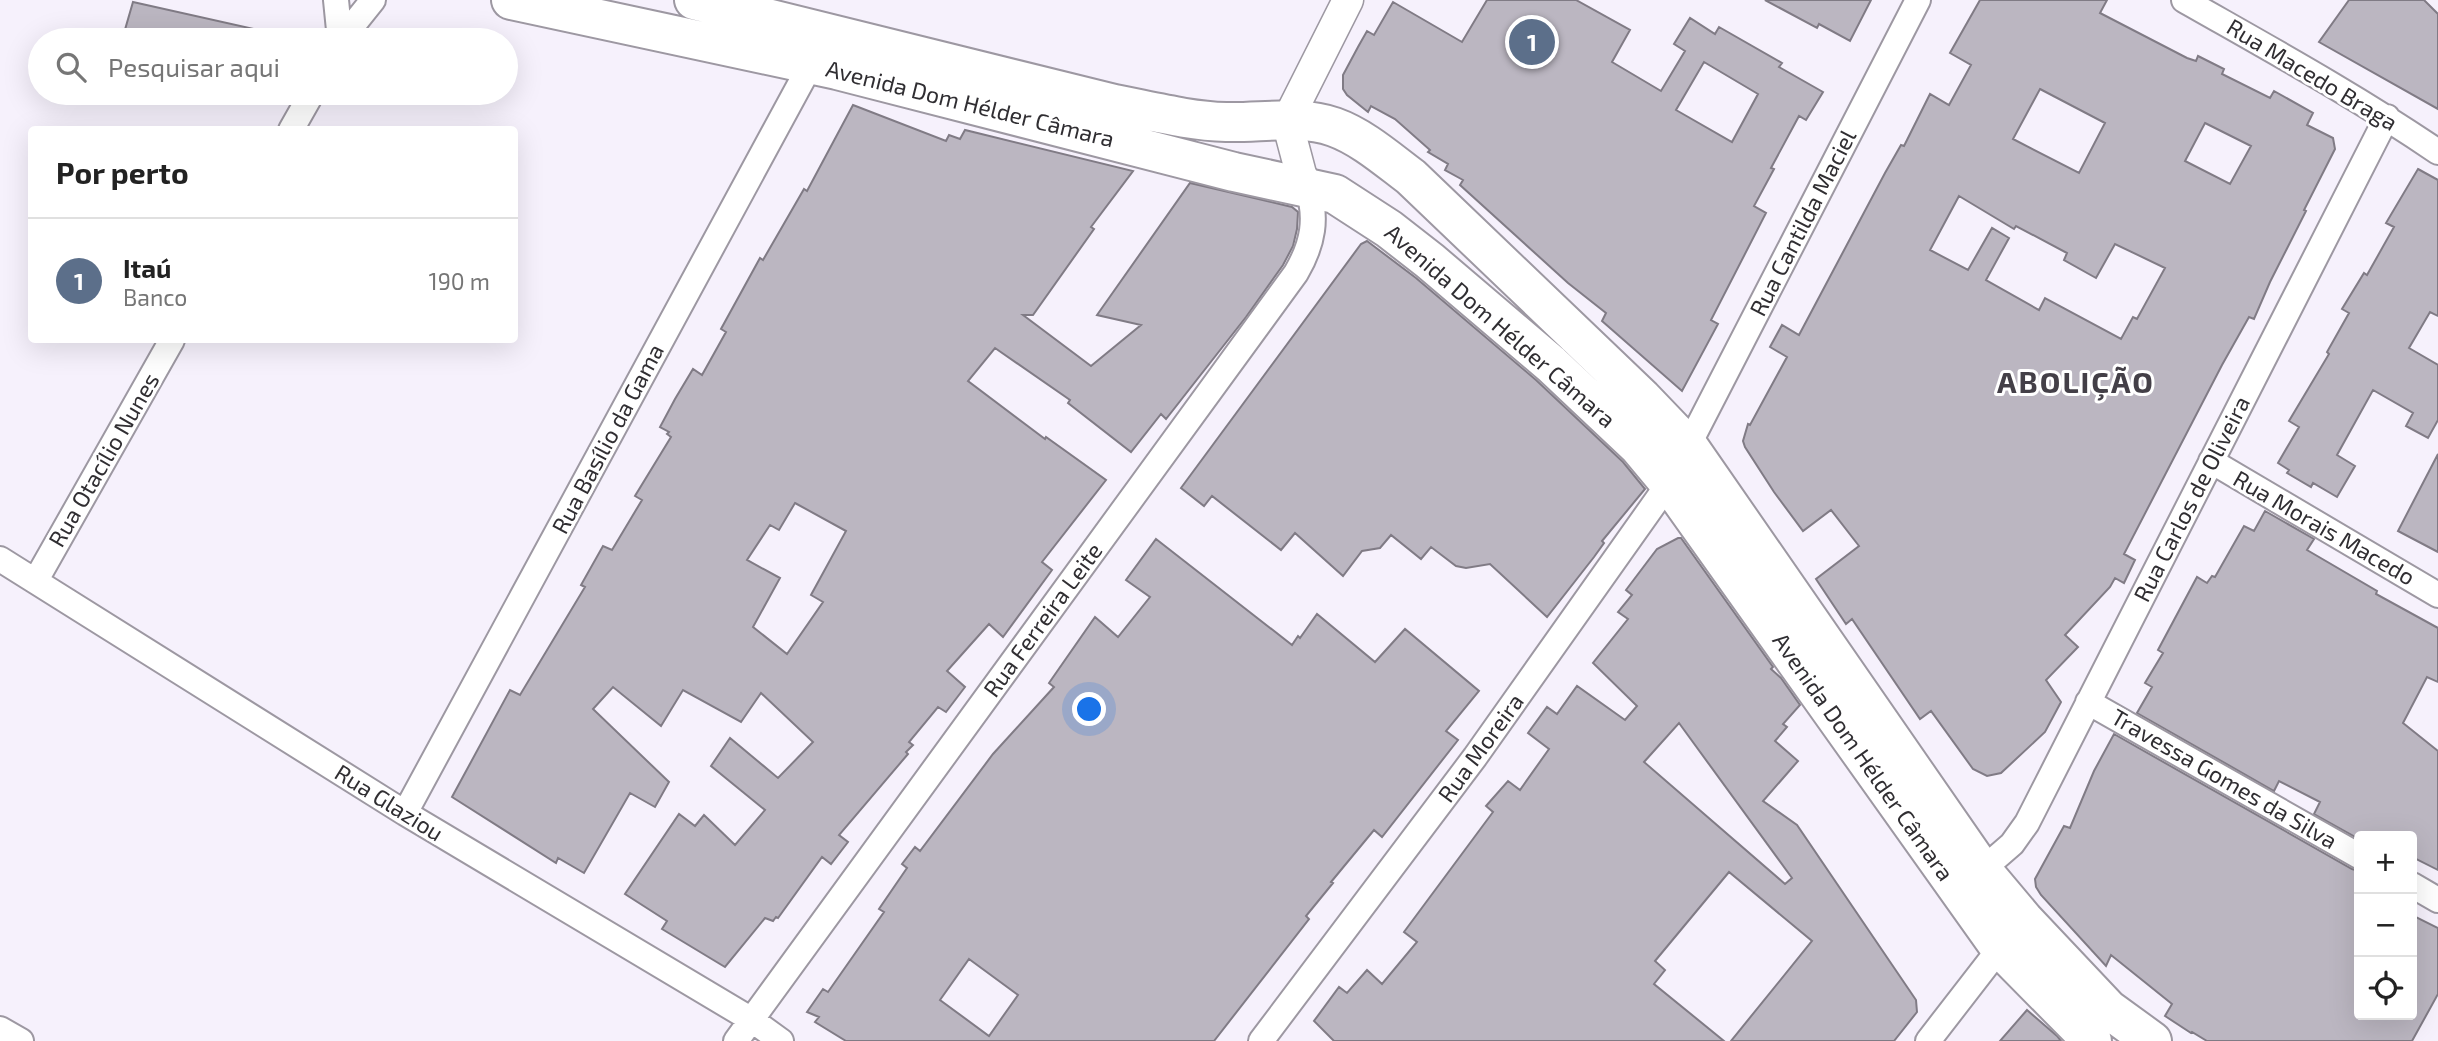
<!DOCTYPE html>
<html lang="pt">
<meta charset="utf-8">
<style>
body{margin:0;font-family:"Exo 2",sans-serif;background:#f2f2f2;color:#222}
.controls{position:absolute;right:21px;bottom:21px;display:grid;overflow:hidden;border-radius:7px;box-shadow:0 7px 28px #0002}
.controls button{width:63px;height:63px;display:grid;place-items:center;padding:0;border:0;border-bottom:2px solid #e0e0e0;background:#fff;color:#222;font:35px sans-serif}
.you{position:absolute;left:1090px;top:710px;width:24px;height:24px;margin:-18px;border:5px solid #fff;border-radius:50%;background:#1a73e8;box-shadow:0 0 0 10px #1a73e833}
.badge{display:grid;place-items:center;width:46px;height:46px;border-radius:50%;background:#608810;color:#fff;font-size:23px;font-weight:700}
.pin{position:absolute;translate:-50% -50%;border:4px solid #fff;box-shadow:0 2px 7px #0006}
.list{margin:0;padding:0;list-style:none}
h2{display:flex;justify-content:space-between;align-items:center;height:91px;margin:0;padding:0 28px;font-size:30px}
h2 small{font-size:23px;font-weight:400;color:#767676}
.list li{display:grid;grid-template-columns:46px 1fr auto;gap:21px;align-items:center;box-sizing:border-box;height:126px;padding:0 28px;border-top:2px solid #e0e0e0}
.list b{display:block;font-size:26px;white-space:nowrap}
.list p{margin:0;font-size:23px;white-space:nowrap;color:#767676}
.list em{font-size:23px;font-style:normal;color:#767676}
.icon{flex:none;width:38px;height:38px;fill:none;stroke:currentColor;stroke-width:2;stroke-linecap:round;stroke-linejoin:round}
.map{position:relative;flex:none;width:2438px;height:1041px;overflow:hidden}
.search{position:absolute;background:#fff;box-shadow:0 7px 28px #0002;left:28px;top:28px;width:490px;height:77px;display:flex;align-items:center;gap:18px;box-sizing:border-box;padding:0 24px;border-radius:38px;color:#767676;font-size:26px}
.panel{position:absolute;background:#fff;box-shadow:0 7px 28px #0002;left:28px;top:126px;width:490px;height:217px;border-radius:7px}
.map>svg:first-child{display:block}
.building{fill:#bbb6c1;stroke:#807b85;stroke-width:2;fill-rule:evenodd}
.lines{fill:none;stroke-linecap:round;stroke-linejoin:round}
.minor-casing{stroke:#9d98a2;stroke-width:28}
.tertiary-casing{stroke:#9d98a2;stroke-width:33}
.primary-casing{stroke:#9d98a2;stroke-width:42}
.minor{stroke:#fff;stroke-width:24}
.tertiary{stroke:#fff;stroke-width:30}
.primary{stroke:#fff;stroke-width:38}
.labels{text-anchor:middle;stroke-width:6;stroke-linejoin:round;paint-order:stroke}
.street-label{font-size:23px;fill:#302e32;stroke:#fff}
.district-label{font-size:30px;font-weight:bold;letter-spacing:2px;fill:#433f47;stroke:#fff}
</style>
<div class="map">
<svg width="2438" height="1041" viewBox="0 0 2438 1041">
<rect width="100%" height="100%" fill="#f6f1fc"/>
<!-- building -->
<path class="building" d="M 1487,0 L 1576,0 L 1630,30 L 1612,62 L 1661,91 L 1685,51 L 1674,44 L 1690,18 L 1715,34 L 1719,27 L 1782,63 L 1779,67 L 1823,92 L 1806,120 L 1799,116 L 1771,168 L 1774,169 L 1754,206 L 1766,213 L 1711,320 L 1718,324 L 1682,391 L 1602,321 L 1606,313 L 1568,283 L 1460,185 L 1463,180 L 1445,170 L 1448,164 L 1428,152 L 1430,150 L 1395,119 L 1371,106 L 1368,112 L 1347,95 L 1343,89 L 1343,75 L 1358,47 L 1367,31 L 1374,35 L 1393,2 L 1462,42 ZM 1704,62 L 1758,94 L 1732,142 L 1676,110 Z
M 1765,0 L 1871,0 L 1850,41 L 1819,24 L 1817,28 Z
M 1980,0 L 2107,0 L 2100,13 L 2187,58 L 2196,61 L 2198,56 L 2224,69 L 2222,74 L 2270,98 L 2274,91 L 2313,113 L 2307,125 L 2333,138 L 2335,149 L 2304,210 L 2306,211 L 2270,282 L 2254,319 L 2249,317 L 2222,365 L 2124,554 L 2135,560 L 2124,583 L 2115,578 L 2110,587 L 2065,635 L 2078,647 L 2046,680 L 2061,702 L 2045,732 L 2001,773 L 1987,776 L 1973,769 L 1931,711 L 1920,719 L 1852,619 L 1846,624 L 1816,579 L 1859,546 L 1831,510 L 1803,531 L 1774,492 L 1745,447 L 1743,441 L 1748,424 L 1750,425 L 1787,357 L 1770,347 L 1782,325 L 1799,335 L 1885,173 L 1901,145 L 1904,146 L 1930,94 L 1949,105 L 1971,65 L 1950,53 ZM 2040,89 L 2105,123 L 2079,173 L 2013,139 ZM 2205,123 L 2251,146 L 2230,184 L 2185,161 ZM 1959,196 L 2014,229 L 2016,226 L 2067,253 L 2064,260 L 2096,278 L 2115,244 L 2165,268 L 2137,319 L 2133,317 L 2121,339 L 2045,298 L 2039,310 L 1986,280 L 2009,238 L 1992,228 L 1968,270 L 1930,250 Z
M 2349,0 L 2424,0 L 2438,14 L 2438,109 L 2319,42 Z
M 133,2 L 263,31 L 262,40 L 122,40 Z
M 853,105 L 946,141 L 949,135 L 960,139 L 965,130 L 1133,171 L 1091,227 L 1094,229 L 1033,315 L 1023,315 L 1091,366 L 1141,325 L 1097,315 L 1190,183 L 1292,207 L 1298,212 L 1297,229 L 1293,246 L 1283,265 L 1246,317 L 1166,419 L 1161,414 L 1131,452 L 1068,403 L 1070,400 L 995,348 L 968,381 L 1045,439 L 1046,437 L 1106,480 L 1042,562 L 1052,570 L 1003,637 L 989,624 L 947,671 L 965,687 L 946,712 L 938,707 L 909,742 L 913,745 L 906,752 L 908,754 L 839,835 L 848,842 L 831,864 L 822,857 L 778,918 L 776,917 L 773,921 L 765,918 L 725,967 L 662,929 L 667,921 L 625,894 L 679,814 L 695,826 L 704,815 L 735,845 L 765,810 L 711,766 L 730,738 L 778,778 L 813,742 L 761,693 L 741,722 L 683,690 L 661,726 L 613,687 L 593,709 L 669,782 L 655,807 L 630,793 L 584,873 L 558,858 L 556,863 L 452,797 L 510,690 L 520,695 L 585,587 L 581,585 L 603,546 L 612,550 L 642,500 L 635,496 L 671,437 L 667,434 L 669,432 L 660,427 L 675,399 L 693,369 L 702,375 L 726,332 L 721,329 L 760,258 L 763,260 L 804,189 L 807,191 ZM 795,503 L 846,531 L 811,595 L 823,602 L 787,654 L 753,627 L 780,578 L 747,560 L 770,525 L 779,530 Z
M 2418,169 L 2438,180 L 2438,316 L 2430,312 L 2409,348 L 2438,365 L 2438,420 L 2428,438 L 2406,426 L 2413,413 L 2373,390 L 2337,455 L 2355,466 L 2337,497 L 2313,483 L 2311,487 L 2287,473 L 2289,470 L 2278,463 L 2299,427 L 2289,421 L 2329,354 L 2327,352 L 2349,313 L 2342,309 L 2364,273 L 2367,275 L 2394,227 L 2386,223 Z
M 1367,241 L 1416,278 L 1536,380 L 1623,462 L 1645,489 L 1602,541 L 1604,543 L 1594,557 L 1547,617 L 1490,564 L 1466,568 L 1456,566 L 1431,547 L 1421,559 L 1391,535 L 1380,548 L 1362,551 L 1343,576 L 1295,533 L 1281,550 L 1212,496 L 1204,506 L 1181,488 L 1361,244 Z
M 2438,454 L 2438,552 L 2398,531 Z
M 2265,511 L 2314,539 L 2307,550 L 2377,591 L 2376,594 L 2438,628 L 2438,682 L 2427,677 L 2403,723 L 2438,751 L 2438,870 L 2412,857 L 2412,836 L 2359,836 L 2359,839 L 2314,814 L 2320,802 L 2279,781 L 2274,791 L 2137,713 L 2152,687 L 2145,683 L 2163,653 L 2158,650 L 2197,577 L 2207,583 L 2212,576 L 2215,577 L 2244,526 L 2254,531 Z
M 1678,538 L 1681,538 L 1773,667 L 1771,669 L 1781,678 L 1800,705 L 1783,724 L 1787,727 L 1775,741 L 1798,761 L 1763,801 L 1797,825 L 1916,1000 L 1917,1012 L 1894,1041 L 1731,1041 L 1812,941 L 1729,872 L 1655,961 L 1665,970 L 1654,984 L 1724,1041 L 1334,1041 L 1314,1021 L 1339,987 L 1347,993 L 1367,970 L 1382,984 L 1417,942 L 1404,932 L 1493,812 L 1486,806 L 1508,781 L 1520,790 L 1549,749 L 1528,733 L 1547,707 L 1557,714 L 1577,686 L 1625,720 L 1637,706 L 1593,663 L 1628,619 L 1618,612 L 1632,595 L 1626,590 L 1657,549 ZM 1679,723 L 1792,878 L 1785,884 L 1644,762 Z
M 1156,539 L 1292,645 L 1298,636 L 1300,638 L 1317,614 L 1375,662 L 1405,629 L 1479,691 L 1446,731 L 1458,740 L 1382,837 L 1374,830 L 1331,882 L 1333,883 L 1306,916 L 1309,919 L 1214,1041 L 846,1041 L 815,1022 L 819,1017 L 807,1012 L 823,989 L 828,992 L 884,912 L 879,909 L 907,868 L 902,864 L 915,847 L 920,851 L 993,754 L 1054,687 L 1049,683 L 1095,617 L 1118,637 L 1150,597 L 1126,580 ZM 969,959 L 1018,995 L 989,1036 L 940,1000 Z
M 2114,734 L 2352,869 L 2359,871 L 2359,1015 L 2412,1015 L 2412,915 L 2438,928 L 2438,994 L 2412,1041 L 2207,1041 L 2192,1032 L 2191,1033 L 2165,1016 L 2172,1004 L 2111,955 L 2106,966 L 2041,895 L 2036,887 L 2035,879 L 2064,826 L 2070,828 L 2094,771 Z
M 2027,1010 L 2057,1036 L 2061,1041 L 2000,1041 Z"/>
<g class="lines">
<!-- minor casing -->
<g class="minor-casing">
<path id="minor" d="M 336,0 L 340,40
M 2184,0 C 2270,49 2356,96 2438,152
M 341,40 L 373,0
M 291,130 L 312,93
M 2211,461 L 2438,595
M 0,559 L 405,813 L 752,1020 L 781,1041
M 36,580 L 172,340
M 2088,702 L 2359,856
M 405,813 L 811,64
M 1982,870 L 2012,844 L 2027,823 L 2387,117
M 2412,885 L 2438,900
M 0,1029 L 21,1041
M 736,1041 L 1296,273 C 1313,244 1318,218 1307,186
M 1261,1041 L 1475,757 L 1669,483 L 1918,0
M 1928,1041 L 2000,948"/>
</g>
<!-- tertiary casing -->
<g class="tertiary-casing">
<path id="tertiary" d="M 1307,186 L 1301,174 L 1287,121 L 1348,0"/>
</g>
<!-- primary casing -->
<g class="primary-casing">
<path id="primary" d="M 511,0 L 837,70 L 1234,172 L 1335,194 L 1389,229 L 1430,261 L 1551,364 L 1639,447 L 1669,483 L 2000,948 L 2092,1041
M 694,0 L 1114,104 C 1151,111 1189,121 1226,122 C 1261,123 1300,115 1334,127 C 1362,137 1387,159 1411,177 L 1642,398 L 1689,447 L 1982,870 L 2024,920 L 2108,1009 L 2152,1041"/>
</g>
<!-- minor -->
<use href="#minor" class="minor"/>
<!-- tertiary -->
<use href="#tertiary" class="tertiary"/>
<!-- primary -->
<use href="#primary" class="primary"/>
</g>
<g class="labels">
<!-- street labels -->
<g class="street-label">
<text transform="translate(2312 75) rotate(31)" y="8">Rua Macedo Braga</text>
<text transform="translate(970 104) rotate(14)" y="8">Avenida Dom Hélder Câmara</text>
<text transform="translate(1803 223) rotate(-63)" y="8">Rua Cantilda Maciel</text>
<text transform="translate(1500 326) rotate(41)" y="8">Avenida Dom Hélder Câmara</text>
<text transform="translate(608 439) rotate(-62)" y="8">Rua Basílio da Gama</text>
<text transform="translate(104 460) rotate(-60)" y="8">Rua Otacílio Nunes</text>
<text transform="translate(2192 499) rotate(-63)" y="8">Rua Carlos de Oliveira</text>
<text transform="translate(2324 528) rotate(30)" y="8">Rua Morais Macedo</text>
<text transform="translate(1043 620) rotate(-54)" y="8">Rua Ferreira Leite</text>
<text transform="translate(1481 748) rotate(-54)" y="8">Rua Moreira</text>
<text transform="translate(1863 757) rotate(55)" y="8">Avenida Dom Hélder Câmara</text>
<text transform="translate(2224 779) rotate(30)" y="8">Travessa Gomes da Silva</text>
<text transform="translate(389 803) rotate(32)" y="8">Rua Glaziou</text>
</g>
<!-- district labels -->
<g class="district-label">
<text x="2076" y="393">ABOLIÇÃO</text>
</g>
</g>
</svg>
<div class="controls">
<button>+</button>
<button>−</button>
<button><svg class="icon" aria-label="locate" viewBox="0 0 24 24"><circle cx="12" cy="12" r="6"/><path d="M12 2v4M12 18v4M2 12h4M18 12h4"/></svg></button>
</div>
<div class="you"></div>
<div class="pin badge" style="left:1532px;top:42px;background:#5c6f8a">1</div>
<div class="search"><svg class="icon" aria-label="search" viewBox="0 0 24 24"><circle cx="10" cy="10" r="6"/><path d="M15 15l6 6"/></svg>Pesquisar aqui</div>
<section class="panel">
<h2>Por perto<small></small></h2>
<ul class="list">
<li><span class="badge" style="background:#5c6f8a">1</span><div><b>Itaú</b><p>Banco</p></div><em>190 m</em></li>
</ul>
</section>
</div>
